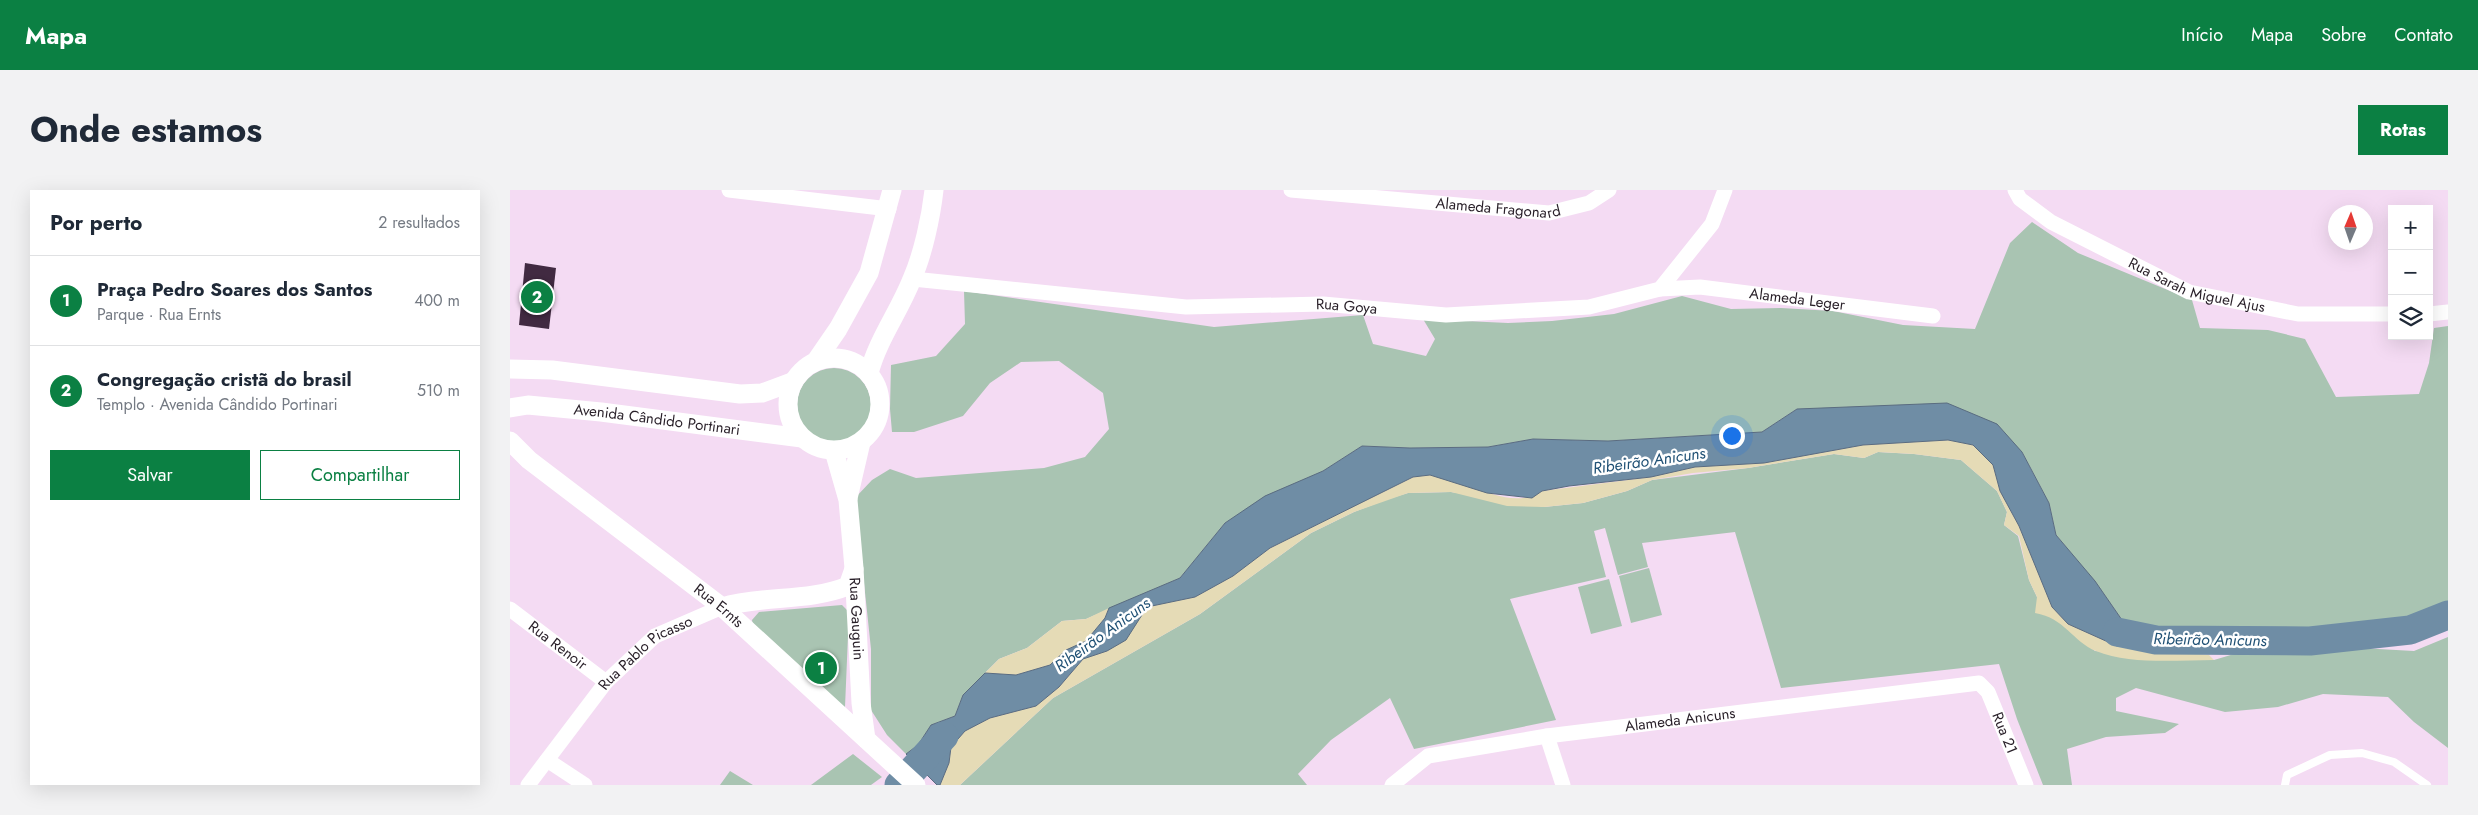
<!DOCTYPE html>
<html lang="pt">
<meta charset="utf-8">
<style>
body{margin:0;font-family:Jost,sans-serif;background:#f2f2f3;color:#1f2937}
.controls{position:absolute;right:15px;top:15px;display:grid;overflow:hidden;border-radius:0px;box-shadow:0 5px 20px #0002}
.controls button{width:45px;height:45px;display:grid;place-items:center;padding:0;border:0;border-bottom:1px solid #e0e1e3;background:#fff;color:#1f2937;font:25px sans-serif}
.compass{position:absolute;left:1818px;top:15px;width:45px;height:45px;border-radius:50%;background:#fff;box-shadow:0 5px 20px #0002;rotate:2deg}
.you{position:absolute;left:1221px;top:245px;width:18px;height:18px;margin:-12px;border:4px solid #fff;border-radius:50%;background:#1a73e8;box-shadow:0 0 0 8px #1a73e833}
.badge{display:grid;place-items:center;width:32px;height:32px;border-radius:50%;background:#0b8043;color:#fff;font-size:16px;font-weight:700}
.pin{position:absolute;translate:-50% -50%;border:2px solid #fff;box-shadow:0 1px 5px #0006}
.list{margin:0;padding:0;list-style:none}
h2{display:flex;justify-content:space-between;align-items:center;height:65px;margin:0;padding:0 20px;font-size:21px}
h2 small{font-size:16px;font-weight:400;color:#747a83}
.list li{display:grid;grid-template-columns:32px 1fr auto;gap:15px;align-items:center;box-sizing:border-box;height:90px;padding:0 20px;border-top:1px solid #e0e1e3}
.list b{display:block;font-size:19px;white-space:nowrap}
.list p{margin:0;font-size:16px;white-space:nowrap;color:#747a83}
.list em{font-size:16px;font-style:normal;color:#747a83}
.actions{display:flex;gap:10px;padding:15px 20px}
.actions a{flex:1;padding:11px 0;border:1px solid #0b8043;border-radius:0px;text-align:center;font-size:18px;color:#0b8043}
.actions .main{background:#0b8043;color:#fff}
.icon{flex:none;width:28px;height:28px;fill:none;stroke:currentColor;stroke-width:2;stroke-linecap:round;stroke-linejoin:round}
.map{position:relative;flex:none;width:1938px;height:595px;overflow:hidden;border-radius:0px}
header{display:flex;align-items:center;gap:30px;box-sizing:border-box;height:70px;padding:0 25px;background:#0b8043;color:#fff}
header strong{font-size:24px}
nav{display:flex;gap:28px;margin-inline-start:auto;font-size:18px}
.intro{display:flex;align-items:center;justify-content:space-between;box-sizing:border-box;height:120px;padding:0 30px}
h1{margin:0;font-size:35px}
.button{padding:12px 22px;border-radius:0px;background:#0b8043;color:#fff;font-size:18px;font-weight:700}
main{display:flex;gap:30px;padding:0 30px}
aside{flex:1;background:#fff;border-radius:0px;box-shadow:0 5px 20px #0002}
.map>svg:first-child{display:block}
.green{fill:#a9c4b2}
.sand{fill:#e5dbb6}
.water{fill:#6f8da5;stroke:#5a6c80}
.lines{fill:none;stroke-linecap:round;stroke-linejoin:round}
.river{stroke:#6f8da5;stroke-width:29}
.building{fill:#412a41}
.service{stroke:#fff;stroke-width:8}
.minor{stroke:#fff;stroke-width:15}
.tertiary{stroke:#fff;stroke-width:19}
.labels{text-anchor:middle;stroke-width:5;stroke-linejoin:round;paint-order:stroke}
.street-label{font-size:15px;fill:#281f28;stroke:#fff}
.water-label{font-size:16px;font-style:italic;fill:#205175;stroke:#fff}
</style>
<header>
<strong>Mapa</strong>
<nav><a>Início</a><a>Mapa</a><a>Sobre</a><a>Contato</a></nav>
</header>
<div class="intro"><h1>Onde estamos</h1><a class="button">Rotas</a></div>
<main>
<aside>
<h2>Por perto<small>2 resultados</small></h2>
<ul class="list">
<li><span class="badge">1</span><div><b>Praça Pedro Soares dos Santos</b><p>Parque · Rua Ernts</p></div><em>400 m</em></li>
<li><span class="badge">2</span><div><b>Congregação cristã do brasil</b><p>Templo · Avenida Cândido Portinari</p></div><em>510 m</em></li>
</ul>
<div class="actions"><a class="main">Salvar</a><a>Compartilhar</a></div>
</aside>
<div class="map">
<svg width="1938" height="595" viewBox="0 0 1938 595">
<rect width="100%" height="100%" fill="#f4dbf3"/>
<!-- green -->
<path class="green" d="M 1522,32 L 1568,63 L 1682,110 L 1690,138 L 1758,140 L 1795,149 L 1826,207 L 1909,204 L 1919,173 L 1924,138 L 1938,136 L 1938,415 L 1901,428 L 1797,443 L 1713,444 L 1646,450 L 1612,430 L 1589,397 L 1546,345 L 1539,313 L 1512,262 L 1287,219 L 1252,242 L 1098,251 L 1023,249 L 978,257 L 900,258 L 852,256 L 813,281 L 715,333 L 670,388 L 576,429 L 552,431 L 517,458 L 489,469 L 453,505 L 445,526 L 421,535 L 408,555 L 396,564 L 377,545 L 361,520 L 361,459 L 345,308 L 362,290 L 380,279 L 406,288 L 534,278 L 575,267 L 599,239 L 593,203 L 549,171 L 511,172 L 480,193 L 453,226 L 404,242 L 382,242 L 380,219 L 381,175 L 426,166 L 455,134 L 454,101 L 704,137 L 853,125 L 863,154 L 916,166 L 925,149 L 913,129 L 998,133 L 1042,131 L 1104,124 L 1172,106 L 1221,119 L 1271,118 L 1323,121 L 1393,135 L 1465,139 L 1500,53 Z
M287 215a37 37 0 1 1 74 0a37 37 0 1 1-74 0Z
M 1368,262 L 1404,264 L 1451,270 L 1487,301 L 1497,322 L 1494,335 L 1508,346 L 1519,390 L 1527,407 L 1540,425 L 1585,461 L 1704,470 L 1734,461 L 1850,458 L 1904,461 L 1938,447 L 1938,558 L 1904,532 L 1878,507 L 1813,504 L 1768,517 L 1715,522 L 1626,498 L 1606,508 L 1606,521 L 1669,534 L 1655,543 L 1596,547 L 1557,559 L 1562,595 L 1533,595 L 1507,529 L 1489,474 L 1271,498 L 1225,342 L 1132,353 L 1138,377 L 1108,385 L 1095,338 L 1084,341 L 1096,387 L 1000,409 L 1046,530 L 904,559 L 880,508 L 821,550 L 788,584 L 797,595 L 450,595 L 543,508 L 690,424 L 801,343 L 844,322 L 878,309 L 898,303 L 941,302 L 1034,317 L 1073,313 L 1117,301 L 1142,290 L 1238,278 L 1324,264 L 1354,268 Z
M 1139,378 L 1152,425 L 1121,433 L 1109,386 Z
M 1099,389 L 1112,436 L 1081,444 L 1068,397 Z
M 332,415 L 339,422 L 335,517 L 328,516 L 244,440 L 242,430 L 249,422 Z
M 343,564 L 372,587 L 361,595 L 301,595 Z
M 220,581 L 243,595 L 210,595 Z"/>
<!-- sand -->
<path class="sand" d="M 1438,250 L 1463,255 L 1483,275 L 1490,301 L 1509,336 L 1542,417 L 1558,434 L 1607,456 L 1699,465 L 1704,470 C 1668,470 1620,475 1586,461 C 1563,452 1555,428 1525,423 L 1527,407 L 1519,390 L 1509,346 L 1494,335 L 1497,322 L 1487,301 L 1451,270 L 1404,264 L 1368,262 L 1354,268 L 1324,264 L 1238,278 L 1183,283 L 1142,290 L 1117,301 L 1073,313 L 1034,317 L 997,316 L 941,302 L 898,303 L 844,322 L 801,343 L 690,424 L 543,508 L 450,595 L 430,595 L 439,573 L 441,557 L 455,541 L 480,528 L 526,516 L 549,497 L 573,469 L 597,461 L 626,432 L 637,417 L 685,407 L 723,386 L 760,358 L 903,287 C 908,286 914,285 919,285 C 953,285 996,324 1032,301 L 1141,287 L 1185,277 L 1254,273 L 1353,255 Z
M 599,418 L 595,428 L 576,451 L 556,460 L 540,475 L 506,485 L 475,483 L 489,469 L 517,458 L 552,431 L 576,429 Z"/>
<!-- water -->
<path class="water" d="M 1437,213 L 1487,234 L 1512,262 L 1539,313 L 1546,345 L 1585,391 L 1612,430 L 1646,450 L 1607,456 L 1558,434 L 1542,417 L 1509,336 L 1490,301 L 1483,275 L 1463,255 L 1438,250 L 1353,255 L 1254,273 L 1185,277 L 1141,287 L 1059,296 L 1032,301 L 1022,308 L 977,303 L 920,285 L 903,287 L 760,358 L 723,386 L 685,407 L 637,417 L 616,450 L 597,461 L 573,469 L 549,497 L 526,516 L 480,528 L 455,541 L 441,557 L 439,573 L 430,595 L 427,595 L 396,564 L 408,555 L 421,535 L 445,526 L 453,505 L 475,483 L 506,485 L 540,475 L 556,460 L 576,451 L 595,428 L 599,418 L 670,388 L 715,333 L 755,306 L 813,281 L 852,256 L 900,258 L 978,257 L 1023,249 L 1098,251 L 1252,242 L 1287,219 Z"/>
<g class="lines">
<!-- river -->
<path class="river" d="M 1607,442 L 1646,450 L 1800,451 L 1900,440 L 1938,425
M 389,595 L 434,546"/>
</g>
<!-- building -->
<path class="building" d="M 15,73 L 46,78 L 39,139 L 9,135 Z"/>
<g class="lines">
<!-- service -->
<path class="service" d="M 1775,595 L 1777,585 L 1820,565 L 1852,563 L 1884,572 L 1917,595"/>
<!-- minor -->
<g class="minor">
<path d="M 219,0 L 379,19"/>
<path id="s1" d="M 781,0 L 1039,23 L 1079,13 L 1099,0"/>
<path id="s2" d="M 1505,0 L 1510,9 L 1541,32 L 1679,102 L 1788,124 L 1882,124"/>
<path id="s3" d="M 403,89 L 676,117 L 813,114 L 936,125 L 1079,117 L 1150,99 L 1202,34 L 1215,0"/>
<path id="s4" d="M 1150,99 L 1190,97 L 1423,126"/>
<path d="M 1919,124 L 1938,122"/>
<path id="s5" d="M 0,419 L 96,492"/>
<path d="M 1037,546 L 1053,595"/>
<path d="M 37,570 L 75,595"/>
<path id="s6" d="M 18,595 L 96,492 L 145,446 L 212,417"/>
<path id="s7" d="M 882,595 L 918,566 L 1037,546 L 1469,493 L 1478,502 L 1516,595"/>
</g>
<!-- tertiary -->
<g class="tertiary">
<circle cx="324" cy="214" r="46"/>
<path d="M 306,171 L 328,139 L 359,83 L 382,0"/>
<path d="M 0,179 L 42,180 L 230,204 L 252,203 L 282,192"/>
<path d="M 359,183 C 368,149 389,122 402,89 C 413,64 421,27 424,0"/>
<path id="s8" d="M 0,218 L 18,215 L 91,222 L 292,248"/>
<path id="s9" d="M 0,251 L 19,270 L 212,417 L 406,595"/>
<path id="s10" d="M 324,261 L 338,310 L 344,378 L 351,513 L 356,549"/>
<path d="M 338,308 L 351,252"/>
<path d="M 212,417 C 253,405 298,412 338,396 L 344,379"/>
</g>
</g>
<g class="labels">
<!-- street labels -->
<g class="street-label">
<text dy="5" stroke="none"><textPath href="#s1" startOffset="208">Alameda Fragonard</textPath></text>
<text dy="5" stroke="none"><textPath href="#s2" startOffset="209">Rua Sarah Miguel Ajus</textPath></text>
<text dy="5" stroke="none"><textPath href="#s4" startOffset="138">Alameda Leger</textPath></text>
<text dy="5" stroke="none"><textPath href="#s3" startOffset="435">Rua Goya</textPath></text>
<text dy="5" stroke="none"><textPath href="#s8" startOffset="148">Avenida Cândido Portinari</textPath></text>
<text dy="5" stroke="none"><textPath href="#s9" startOffset="266">Rua Ernts</textPath></text>
<text dy="5" stroke="none"><textPath href="#s10" startOffset="170">Rua Gauguin</textPath></text>
<text dy="5" stroke="none"><textPath href="#s5" startOffset="60">Rua Renoir</textPath></text>
<text dy="5" stroke="none"><textPath href="#s6" startOffset="179">Rua Pablo Picasso</textPath></text>
<text dy="5" stroke="none"><textPath href="#s7" startOffset="301">Alameda Anicuns</textPath></text>
<text dy="5" stroke="none"><textPath href="#s7" startOffset="659">Rua 21</textPath></text>
</g>
<!-- water labels -->
<g class="water-label">
<text transform="translate(1139 270) rotate(-8)" y="6">Ribeirão Anicuns</text>
<text transform="translate(592 444) rotate(-36)" y="6">Ribeirão Anicuns</text>
<text transform="translate(1700 449) rotate(1)" y="6">Ribeirão Anicuns</text>
</g>
</g>
</svg>
<div class="controls">
<button>+</button>
<button>−</button>
<button><svg class="icon" aria-label="layers" viewBox="0 0 24 24"><path d="M12 4l9 5-9 5-9-5zM3 14l9 5 9-5"/></svg></button>
</div>
<svg class="compass" viewBox="-18 -18 36 36"><path d="M0-13l5 13h-10z" fill="#e53935"/><path d="M0 13l5-13h-10z" fill="#747a83"/></svg>
<div class="you"></div>
<div class="pin badge" style="left:311px;top:478px">1</div>
<div class="pin badge" style="left:27px;top:107px">2</div>
</div>
</main>
